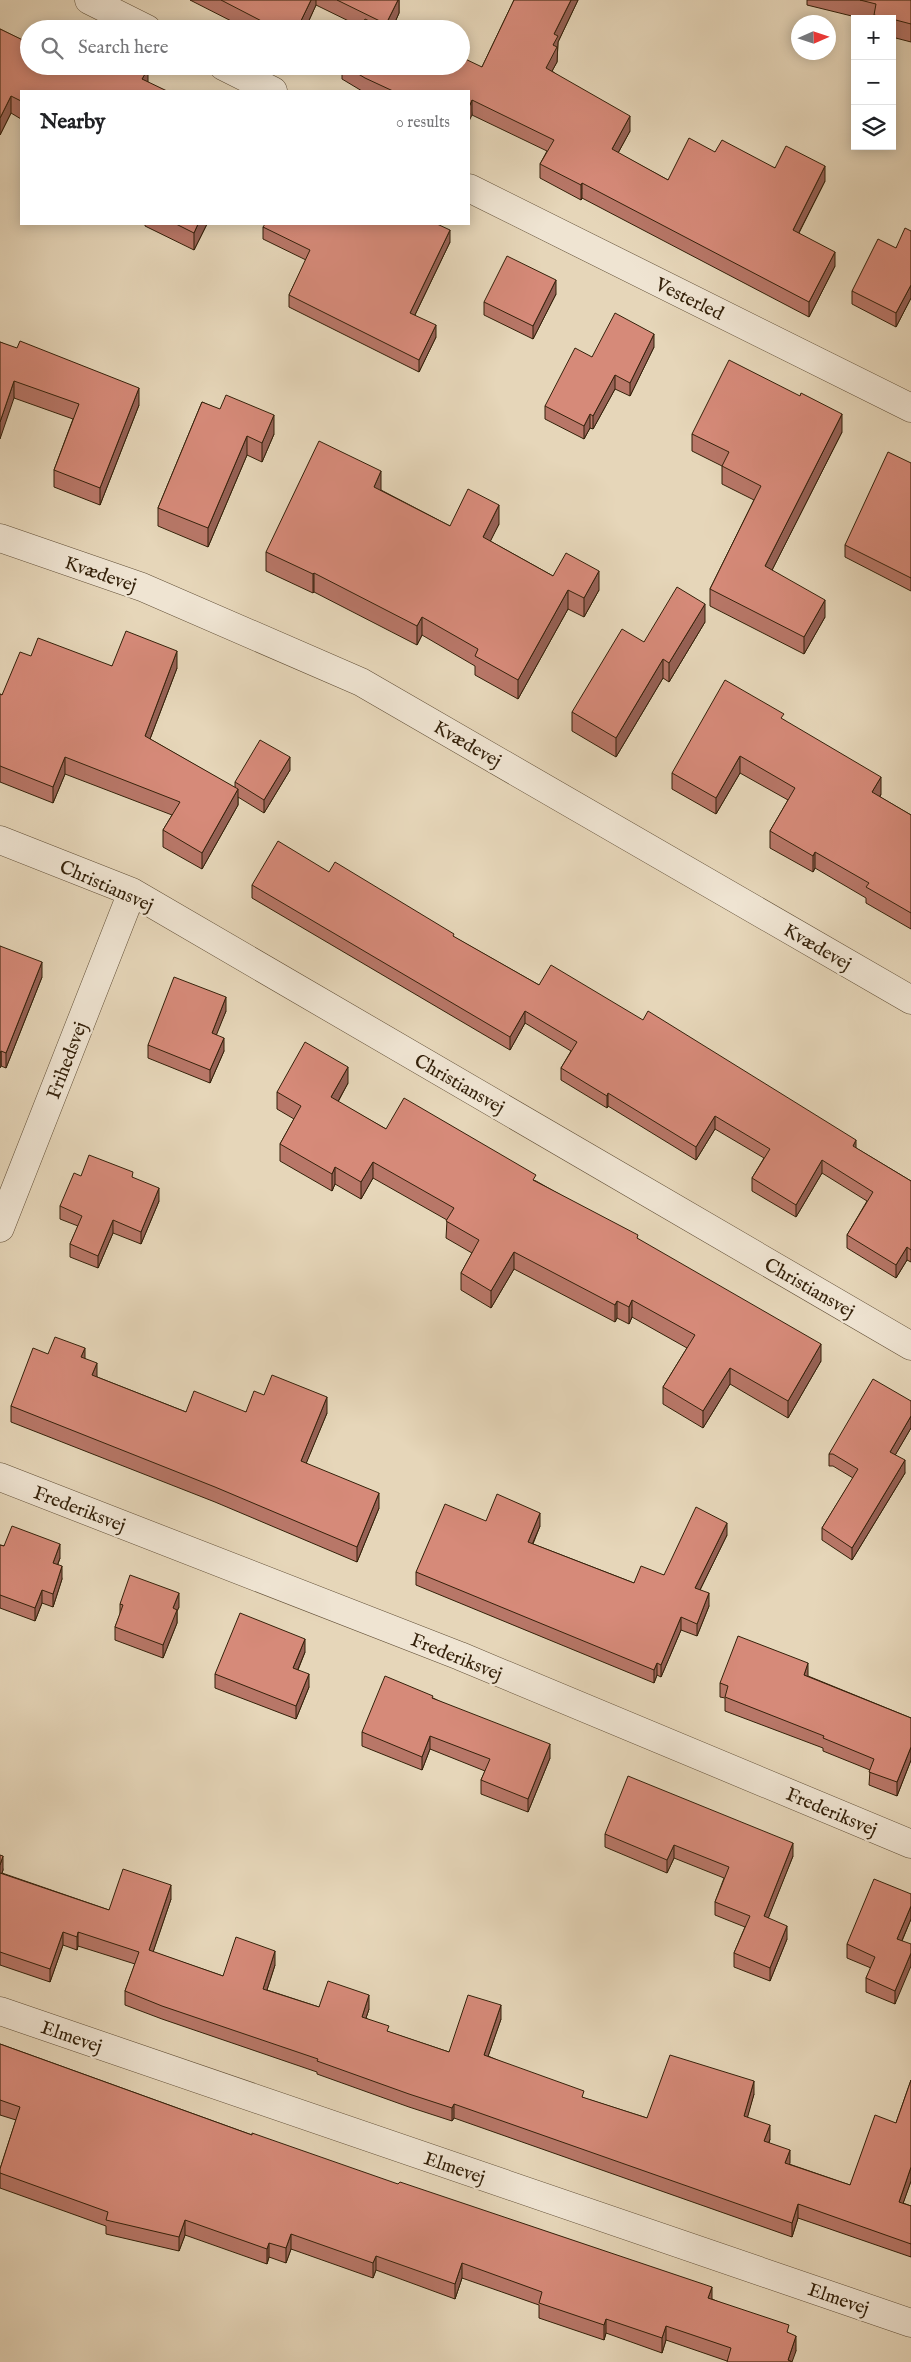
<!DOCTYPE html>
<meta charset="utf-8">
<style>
body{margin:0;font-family:"IM FELL English",serif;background:#f2f2f2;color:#202124}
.controls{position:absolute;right:15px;top:15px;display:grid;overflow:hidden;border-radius:0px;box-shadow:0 2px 12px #0003}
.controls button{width:45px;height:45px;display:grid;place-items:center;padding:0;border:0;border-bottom:1px solid #e0e0e0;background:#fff;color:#202124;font:25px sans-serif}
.compass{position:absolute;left:791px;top:15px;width:45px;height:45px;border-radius:50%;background:#fff;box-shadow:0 2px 12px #0003;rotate:87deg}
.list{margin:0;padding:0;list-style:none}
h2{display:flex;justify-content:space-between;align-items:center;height:65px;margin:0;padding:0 20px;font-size:21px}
h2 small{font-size:16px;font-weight:400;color:#757577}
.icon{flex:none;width:28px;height:28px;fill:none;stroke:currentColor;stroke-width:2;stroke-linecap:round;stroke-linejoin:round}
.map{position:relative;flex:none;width:911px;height:2362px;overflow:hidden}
.search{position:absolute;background:#fff;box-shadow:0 2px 12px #0003;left:20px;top:20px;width:450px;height:55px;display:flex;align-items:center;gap:12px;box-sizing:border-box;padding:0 18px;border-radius:28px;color:#757577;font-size:19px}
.panel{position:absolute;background:#fff;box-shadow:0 2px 12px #0003;left:20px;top:90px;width:450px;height:135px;border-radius:0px}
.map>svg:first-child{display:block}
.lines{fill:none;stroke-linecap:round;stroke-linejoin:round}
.street-casing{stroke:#604e36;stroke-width:29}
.street{stroke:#efe4d2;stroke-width:28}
.wall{fill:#b87768;stroke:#34210a}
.shaded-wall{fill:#966155;stroke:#34210a}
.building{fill:#d68a79;stroke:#34210a}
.labels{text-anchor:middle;stroke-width:4.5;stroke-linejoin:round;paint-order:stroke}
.street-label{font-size:19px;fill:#34210a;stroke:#efe4d2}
</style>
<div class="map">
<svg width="911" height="2362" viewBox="0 0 911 2362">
<rect width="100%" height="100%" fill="#e6d6b9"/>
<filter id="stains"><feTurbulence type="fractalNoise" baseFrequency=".004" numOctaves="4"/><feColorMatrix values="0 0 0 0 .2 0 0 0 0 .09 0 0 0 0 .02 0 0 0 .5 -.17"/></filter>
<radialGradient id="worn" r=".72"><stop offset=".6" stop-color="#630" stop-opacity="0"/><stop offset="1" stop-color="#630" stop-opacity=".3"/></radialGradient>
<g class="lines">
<!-- street casing -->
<g class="street-casing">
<path id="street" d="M 89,0 L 147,29
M 223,66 L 273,91
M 469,188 L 911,408
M 0,538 L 142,587 L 361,682 L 911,1000
M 0,840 L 132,892 L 911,1346
M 0,1228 L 132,892
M 0,1477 L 460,1656 L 911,1844
M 0,2011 L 911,2323"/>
</g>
<!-- street -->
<use href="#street" class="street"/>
</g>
<!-- wall -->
<path class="wall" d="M 190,0 L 399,0 L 399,13 L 392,29 L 361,27 L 316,5 L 305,29 L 247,29 Z
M 514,0 L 578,0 L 558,42 L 557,62 L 552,71 L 630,131 L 618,153 L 668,180 L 715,152 L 825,181 L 799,233 L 835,266 L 809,317 L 582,198 L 581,200 L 540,178 L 540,164 L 547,151 L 472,115 L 469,91 L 362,91 L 342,79 L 342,66 L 461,66 L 482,67 Z
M 807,0 L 911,0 L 911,42 L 892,37 L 892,19 L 864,19 L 807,5 Z
M 0,29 L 79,69 L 143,66 L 21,91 L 21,119 L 11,113 L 0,135 Z
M 145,224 L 207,224 L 194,250 L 145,226 Z
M 263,227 L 450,242 L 415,315 L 436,337 L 419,372 L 289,307 L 289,295 L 306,260 L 263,239 Z
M 911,231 L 911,298 L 896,327 L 852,304 L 852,291 L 896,248 Z
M 556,294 L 533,339 L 484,315 L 484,302 Z
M 0,342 L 139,405 L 100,505 L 54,487 L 54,470 L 73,419 L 14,398 Z
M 654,347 L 630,396 L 615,389 L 593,429 L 590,428 L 584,439 L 545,419 L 545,406 L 592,357 Z
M 202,402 L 274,434 L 262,462 L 247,455 L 208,547 L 158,526 L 158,508 Z
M 842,432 L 772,570 L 825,617 L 804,654 L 710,606 L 710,589 L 754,500 L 722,484 L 722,466 L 692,451 L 692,434 Z
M 911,463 L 911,591 L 845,557 L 845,545 Z
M 381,490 L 450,526 L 499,524 L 490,541 L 553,576 L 599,590 L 584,617 L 568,609 L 518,699 L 475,675 L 475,666 L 422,635 L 417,645 L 314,592 L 313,593 L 266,571 L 266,552 Z
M 705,622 L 669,682 L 663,678 L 616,757 L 572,731 L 572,712 L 644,642 Z
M 31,656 L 112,666 L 177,668 L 150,739 L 235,788 L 235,782 L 290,770 L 264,813 L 238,797 L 238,805 L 202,869 L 163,847 L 163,830 L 172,815 L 65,774 L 53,803 L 0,782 L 0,694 L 2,695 Z
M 784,720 L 881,794 L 880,797 L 911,815 L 911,929 L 866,903 L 866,898 L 815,868 L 813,872 L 770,848 L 770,831 L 788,800 L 740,773 L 716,814 L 672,789 L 672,773 Z
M 329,872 L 454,937 L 539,985 L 856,1148 L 911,1181 L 911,1262 L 907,1260 L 896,1278 L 847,1248 L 847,1235 L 867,1201 L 822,1173 L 796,1217 L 752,1191 L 752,1178 L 764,1158 L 715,1129 L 696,1160 L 608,1106 L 607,1108 L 561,1080 L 561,1068 L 571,1051 L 525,1023 L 510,1050 L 252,898 L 252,885 Z
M 0,946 L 42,977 L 6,1068 L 1,1066 Z
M 226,1011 L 216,1034 L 224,1051 L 210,1083 L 148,1058 L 148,1045 Z
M 348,1083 L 338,1102 L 386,1129 L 536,1181 L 638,1239 L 821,1361 L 788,1418 L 730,1384 L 703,1428 L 663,1404 L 663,1387 L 687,1348 L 632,1317 L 629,1324 L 617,1318 L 615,1322 L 514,1269 L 491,1308 L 461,1290 L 461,1273 L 472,1253 L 446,1238 L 447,1220 L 373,1178 L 361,1199 L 335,1184 L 332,1191 L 280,1161 L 280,1144 L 294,1119 L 277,1109 L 277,1092 Z
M 81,1176 L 133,1178 L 159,1201 L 141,1244 L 113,1233 L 98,1268 L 70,1257 L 70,1244 L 78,1226 L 60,1219 L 60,1206 Z
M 48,1354 L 85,1358 L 97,1377 L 186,1412 L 246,1412 L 264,1395 L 327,1413 L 306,1463 L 379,1508 L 357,1562 L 215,1502 L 11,1422 L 11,1406 Z
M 911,1401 L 911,1428 L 895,1455 L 905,1473 L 852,1560 L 822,1540 L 822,1528 L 853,1478 L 833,1466 L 829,1466 L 829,1454 Z
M 486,1521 L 540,1526 L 533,1544 L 634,1583 L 664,1575 L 727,1535 L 700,1590 L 709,1606 L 697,1636 L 681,1630 L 661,1677 L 657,1675 L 654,1683 L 416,1585 L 416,1572 Z
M 0,1545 L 60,1558 L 58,1564 L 62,1579 L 53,1607 L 42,1603 L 35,1621 L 0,1608 Z
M 120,1604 L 179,1607 L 177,1611 L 177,1623 L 163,1658 L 115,1640 L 115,1627 L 120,1614 Z
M 305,1652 L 298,1670 L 309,1687 L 296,1719 L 215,1688 L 215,1674 Z
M 808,1676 L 911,1718 L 911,1760 L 897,1796 L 869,1785 L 870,1770 L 823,1751 L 823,1748 L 725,1711 L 725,1698 L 720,1697 L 720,1683 Z
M 433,1698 L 550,1758 L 528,1812 L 481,1794 L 481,1780 L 485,1771 L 430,1749 L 422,1770 L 362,1746 L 362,1732 Z
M 605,1834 L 793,1856 L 768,1918 L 787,1939 L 770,1981 L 734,1967 L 734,1953 L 745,1927 L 715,1915 L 715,1902 L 724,1878 L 674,1858 L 667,1873 L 605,1847 Z
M 0,1855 L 3,1870 L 2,1873 L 109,1910 L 171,1899 L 153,1952 L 223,1976 L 275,1965 L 267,1990 L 319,2007 L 369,2009 L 366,2018 L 389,2032 L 449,2052 L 501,2019 L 488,2056 L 584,2098 L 647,2118 L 754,2094 L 747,2117 L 770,2139 L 769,2143 L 790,2163 L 789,2164 L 850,2185 L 896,2123 L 911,2080 L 911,2181 L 903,2203 L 911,2206 L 911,2257 L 798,2218 L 792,2237 L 454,2118 L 452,2121 L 409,2107 L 317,2074 L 317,2072 L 162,2019 L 125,2005 L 125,1991 L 135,1964 L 78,1946 L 77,1950 L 63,1945 L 50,1982 L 0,1965 Z
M 911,1894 L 911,1919 L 902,1941 L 895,2004 L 866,1992 L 866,1978 L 871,1968 L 847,1958 L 847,1944 Z
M 0,2044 L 252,2135 L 712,2299 L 789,2333 L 796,2351 L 727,2361 L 666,2340 L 662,2353 L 606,2333 L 604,2340 L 539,2318 L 539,2305 L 462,2278 L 455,2299 L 376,2270 L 373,2278 L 291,2249 L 286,2263 L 269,2257 L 267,2264 L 185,2235 L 179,2251 L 106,2234 L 106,2226 L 0,2188 L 0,2169 L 16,2120 L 0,2115 Z"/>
<!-- shaded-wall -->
<path class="shaded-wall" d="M 311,0 L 316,0 L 316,5 L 305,29 L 297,29 Z
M 398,0 L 399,0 L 399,13 L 392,29 L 386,29 L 386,24 Z
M 571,0 L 578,0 L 558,42 L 557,62 L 546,82 L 546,68 L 553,45 L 554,34 Z
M 148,69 L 148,87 L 142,79 Z
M 11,96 L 11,113 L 0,135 L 0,118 Z
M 472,100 L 472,115 L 469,121 L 469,107 Z
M 630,116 L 630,131 L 612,164 L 612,149 Z
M 825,166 L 825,181 L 793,244 L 793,230 Z
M 582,183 L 582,198 L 581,200 L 581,185 Z
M 198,224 L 207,224 L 194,250 L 194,233 Z
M 450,230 L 450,242 L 410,325 L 410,313 Z
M 835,252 L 835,266 L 809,317 L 809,302 Z
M 556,280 L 556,294 L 533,339 L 533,326 Z
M 911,285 L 911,298 L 896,327 L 896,313 Z
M 436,325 L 436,337 L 419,372 L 419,360 Z
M 654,334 L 654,347 L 630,396 L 630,383 Z
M 615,375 L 615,389 L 593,429 L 593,416 Z
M 14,381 L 14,398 L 0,439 L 0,422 Z
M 139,388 L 139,405 L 100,505 L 100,488 Z
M 590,414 L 590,428 L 584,439 L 584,426 Z
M 842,414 L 842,432 L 765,584 L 765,566 Z
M 274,415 L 274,434 L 262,462 L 262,443 Z
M 247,436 L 247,455 L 208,547 L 208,528 Z
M 381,471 L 381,490 L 374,505 L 374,487 Z
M 499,505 L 499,524 L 483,556 L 483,537 Z
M 599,571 L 599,590 L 584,617 L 584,598 Z
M 314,573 L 314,592 L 313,593 L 313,574 Z
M 568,590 L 568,609 L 518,699 L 518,680 Z
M 825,600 L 825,617 L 804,654 L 804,637 Z
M 705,604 L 705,622 L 669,682 L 669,663 Z
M 422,617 L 422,635 L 417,645 L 417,626 Z
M 177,651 L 177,668 L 145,752 L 145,736 Z
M 663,659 L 663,678 L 616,757 L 616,738 Z
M 740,756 L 740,773 L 716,814 L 716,798 Z
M 65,757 L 65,774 L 53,803 L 53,787 Z
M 290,757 L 290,770 L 264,813 L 264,800 Z
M 881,777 L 881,794 L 872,809 L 872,792 Z
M 238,789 L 238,805 L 202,869 L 202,853 Z
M 815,852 L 815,868 L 813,872 L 813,856 Z
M 42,962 L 42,977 L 6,1068 L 6,1053 Z
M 226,997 L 226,1011 L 212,1046 L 212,1033 Z
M 525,1011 L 525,1023 L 510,1050 L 510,1037 Z
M 224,1038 L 224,1051 L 210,1083 L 210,1070 Z
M 1,1051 L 1,1066 L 0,1068 L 0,1053 Z
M 348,1067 L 348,1083 L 331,1114 L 331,1097 Z
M 608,1093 L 608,1106 L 607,1108 L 607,1096 Z
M 715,1116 L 715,1129 L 696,1160 L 696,1147 Z
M 856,1140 L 856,1153 L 853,1146 Z
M 822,1160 L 822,1173 L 796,1217 L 796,1205 Z
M 373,1162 L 373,1178 L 361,1199 L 361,1182 Z
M 335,1167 L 335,1184 L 332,1191 L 332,1174 Z
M 159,1188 L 159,1201 L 141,1244 L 141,1232 Z
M 113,1220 L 113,1233 L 98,1268 L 98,1256 Z
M 907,1247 L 907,1260 L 896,1278 L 896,1265 Z
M 514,1252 L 514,1269 L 491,1308 L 491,1291 Z
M 632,1300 L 632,1317 L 629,1324 L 629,1307 Z
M 617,1301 L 617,1318 L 615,1322 L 615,1305 Z
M 821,1344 L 821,1361 L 788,1418 L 788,1401 Z
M 85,1348 L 85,1364 L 81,1357 Z
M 97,1363 L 97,1378 L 92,1375 Z
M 730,1368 L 730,1384 L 703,1428 L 703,1411 Z
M 327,1397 L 327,1413 L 301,1476 L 301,1461 Z
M 911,1416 L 911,1428 L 890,1464 L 890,1452 Z
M 905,1460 L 905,1473 L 852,1560 L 852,1548 Z
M 379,1493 L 379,1508 L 357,1562 L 357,1547 Z
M 540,1513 L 540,1526 L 528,1554 L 528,1542 Z
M 727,1523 L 727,1535 L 695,1600 L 695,1588 Z
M 60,1544 L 60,1558 L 53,1576 L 53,1563 Z
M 62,1566 L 62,1579 L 53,1607 L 53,1594 Z
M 42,1590 L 42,1603 L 35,1621 L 35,1608 Z
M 179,1593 L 179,1607 L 177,1611 L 177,1623 L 163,1658 L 163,1645 L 173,1608 Z
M 709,1593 L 709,1606 L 697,1636 L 697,1624 Z
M 681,1617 L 681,1630 L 661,1677 L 661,1665 Z
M 305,1639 L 305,1652 L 293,1681 L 293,1668 Z
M 657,1663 L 657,1675 L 654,1683 L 654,1670 Z
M 808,1663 L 808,1677 L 804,1675 Z
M 309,1674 L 309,1687 L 296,1719 L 296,1706 Z
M 430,1736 L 430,1749 L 422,1770 L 422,1757 Z
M 550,1744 L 550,1758 L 528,1812 L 528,1799 Z
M 911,1747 L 911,1760 L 897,1796 L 897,1782 Z
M 793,1843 L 793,1856 L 764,1929 L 764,1916 Z
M 674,1845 L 674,1858 L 667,1873 L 667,1860 Z
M 3,1856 L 3,1870 L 0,1878 L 0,1865 Z
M 171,1885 L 171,1899 L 149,1964 L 149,1950 Z
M 911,1906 L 911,1919 L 897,1952 L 897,1939 Z
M 787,1926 L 787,1939 L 770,1981 L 770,1968 Z
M 63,1932 L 63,1945 L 50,1982 L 50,1969 Z
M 78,1932 L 78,1946 L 77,1950 L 77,1937 Z
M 275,1951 L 275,1965 L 263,2002 L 263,1989 Z
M 911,1953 L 911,1966 L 895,2004 L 895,1991 Z
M 369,1995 L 369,2009 L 362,2030 L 362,2017 Z
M 501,2005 L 501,2019 L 484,2068 L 484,2055 Z
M 754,2081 L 754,2094 L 744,2130 L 744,2116 Z
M 454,2104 L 454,2118 L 452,2121 L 452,2108 Z
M 770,2125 L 770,2139 L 764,2155 L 764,2141 Z
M 790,2150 L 790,2163 L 785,2176 L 785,2163 Z
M 911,2167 L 911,2181 L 899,2215 L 899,2202 Z
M 798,2204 L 798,2218 L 792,2237 L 792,2223 Z
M 185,2220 L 185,2235 L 179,2251 L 179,2237 Z
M 291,2234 L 291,2249 L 286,2263 L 286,2248 Z
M 269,2243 L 269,2257 L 267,2264 L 267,2249 Z
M 376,2256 L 376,2270 L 373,2278 L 373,2263 Z
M 462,2263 L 462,2278 L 455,2299 L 455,2284 Z
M 712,2287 L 712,2302 L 708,2298 Z
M 606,2319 L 606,2333 L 604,2340 L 604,2325 Z
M 666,2326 L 666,2340 L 662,2353 L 662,2338 Z
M 796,2336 L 796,2351 L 792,2362 L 788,2360 Z"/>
<!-- building -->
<path class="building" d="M 221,0 L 311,0 L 297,29 L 277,29 Z
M 337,0 L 398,0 L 386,24 Z
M 514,0 L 571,0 L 554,34 L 558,36 L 553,45 L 557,47 L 546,68 L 630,116 L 612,149 L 668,180 L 689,138 L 715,152 L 722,140 L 775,168 L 786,146 L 825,166 L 793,230 L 835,252 L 809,302 L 582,183 L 581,185 L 540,164 L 554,140 L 472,100 L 469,107 L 469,91 L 393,91 L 365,78 L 345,66 L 461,66 L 461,57 L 482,67 Z
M 860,0 L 911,0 L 911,24 L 892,19 L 874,15 L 876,4 Z
M 365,19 L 386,29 L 360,29 Z
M 0,29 L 29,43 L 29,66 L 74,66 L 79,69 L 81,66 L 143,66 L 148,69 L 142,79 L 167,91 L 21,91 L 21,101 L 11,96 L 0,118 Z
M 176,224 L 198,224 L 194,233 Z
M 265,224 L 437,224 L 450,230 L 410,313 L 436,325 L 419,360 L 289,295 L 310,250 L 263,227 Z
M 905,228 L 911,231 L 911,285 L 896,313 L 852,291 L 878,239 L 896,248 Z
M 507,256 L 556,280 L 533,326 L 484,302 Z
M 615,313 L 654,334 L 630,383 L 615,375 L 593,416 L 590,414 L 584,426 L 545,406 L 575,348 L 592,357 Z
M 20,341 L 139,388 L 100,488 L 54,470 L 79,404 L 14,381 L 0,422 L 0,342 L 17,348 Z
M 729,360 L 800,396 L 801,393 L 842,414 L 765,566 L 825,600 L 804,637 L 710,589 L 761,486 L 722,466 L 729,452 L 692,434 Z
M 226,395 L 274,415 L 262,443 L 247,436 L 208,528 L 158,508 L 202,402 L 220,409 Z
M 319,441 L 381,471 L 374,487 L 450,526 L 468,489 L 499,505 L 483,537 L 553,576 L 566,553 L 599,571 L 584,598 L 568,590 L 518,680 L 475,656 L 478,649 L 422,617 L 417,626 L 314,573 L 313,574 L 266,552 Z
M 888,452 L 911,463 L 911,578 L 845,545 Z
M 677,587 L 705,604 L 669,663 L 663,659 L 616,738 L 572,712 L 622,629 L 644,642 Z
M 126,631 L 177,651 L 145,736 L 238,789 L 202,853 L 163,830 L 180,802 L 65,757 L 53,787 L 0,766 L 0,694 L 2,695 L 20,652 L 31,656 L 38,638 L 112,666 Z
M 725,680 L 784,714 L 781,718 L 881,777 L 872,792 L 911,815 L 911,913 L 866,887 L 869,883 L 815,852 L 813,856 L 770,831 L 795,788 L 740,756 L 716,798 L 672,773 Z
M 260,740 L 290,757 L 264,800 L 235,782 Z
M 278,841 L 329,872 L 335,862 L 454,934 L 453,936 L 539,985 L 551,965 L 643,1020 L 648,1011 L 856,1140 L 853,1146 L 911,1181 L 911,1250 L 907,1247 L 896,1265 L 847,1235 L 873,1192 L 822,1160 L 796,1205 L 752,1178 L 770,1149 L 715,1116 L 696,1147 L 608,1093 L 607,1096 L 561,1068 L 577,1042 L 525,1011 L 510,1037 L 252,885 Z
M 0,946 L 42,962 L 6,1053 L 1,1051 L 0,1053 Z
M 174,977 L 226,997 L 212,1033 L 224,1038 L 210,1070 L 148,1045 Z
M 305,1042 L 348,1067 L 331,1097 L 386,1129 L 404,1098 L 536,1175 L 533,1180 L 638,1235 L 637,1238 L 821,1344 L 788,1401 L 730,1368 L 703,1411 L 663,1387 L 695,1335 L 632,1300 L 629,1307 L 617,1301 L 615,1305 L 514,1252 L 491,1291 L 461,1273 L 479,1240 L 446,1221 L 454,1208 L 373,1162 L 361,1182 L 335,1167 L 332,1174 L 280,1144 L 301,1106 L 277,1092 Z
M 89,1155 L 133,1172 L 132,1177 L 159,1188 L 141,1232 L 113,1220 L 98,1256 L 70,1244 L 82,1216 L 60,1206 L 74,1173 L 81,1176 Z
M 55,1337 L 85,1348 L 81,1357 L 97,1363 L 92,1375 L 186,1412 L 194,1391 L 246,1412 L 254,1391 L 264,1395 L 272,1375 L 327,1397 L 301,1461 L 379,1493 L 357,1547 L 215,1487 L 11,1406 L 33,1348 L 48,1354 Z
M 873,1379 L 911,1401 L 911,1416 L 890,1452 L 905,1460 L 852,1548 L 822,1528 L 858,1469 L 833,1454 L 829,1454 Z
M 497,1494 L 540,1513 L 528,1542 L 634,1583 L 641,1566 L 664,1575 L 696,1507 L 727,1523 L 695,1588 L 709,1593 L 697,1624 L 681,1617 L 661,1665 L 657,1663 L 654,1670 L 416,1572 L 445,1504 L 486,1521 Z
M 12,1526 L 60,1544 L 53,1563 L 62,1566 L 53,1594 L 42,1590 L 35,1608 L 0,1595 L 0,1545 L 4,1546 Z
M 130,1575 L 179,1593 L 173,1608 L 177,1610 L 163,1645 L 115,1627 L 123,1605 L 120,1604 Z
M 240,1613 L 305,1639 L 293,1668 L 309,1674 L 296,1706 L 215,1674 Z
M 738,1636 L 808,1663 L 804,1675 L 911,1718 L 911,1747 L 897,1782 L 869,1772 L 874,1759 L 823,1738 L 824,1736 L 725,1697 L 728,1686 L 720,1683 Z
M 385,1676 L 433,1696 L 432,1698 L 550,1744 L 528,1799 L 481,1780 L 490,1759 L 430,1736 L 422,1757 L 362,1732 Z
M 628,1776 L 793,1843 L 764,1916 L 787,1926 L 770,1968 L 734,1953 L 750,1916 L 715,1902 L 729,1867 L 674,1845 L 667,1860 L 605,1834 Z
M 0,1855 L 3,1856 L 0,1865 Z
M 123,1869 L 171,1885 L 149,1950 L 223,1976 L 236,1937 L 275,1951 L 263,1989 L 319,2007 L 328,1981 L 369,1995 L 362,2017 L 389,2026 L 387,2031 L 449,2052 L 468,1995 L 501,2005 L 484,2055 L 584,2091 L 582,2097 L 647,2118 L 670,2055 L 754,2081 L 744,2116 L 770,2125 L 764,2141 L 790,2150 L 785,2163 L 850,2185 L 875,2115 L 896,2123 L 911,2080 L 911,2167 L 899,2202 L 911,2206 L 911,2244 L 798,2204 L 792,2223 L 454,2104 L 452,2108 L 409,2094 L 317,2061 L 318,2059 L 162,2006 L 125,1991 L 139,1952 L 78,1932 L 77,1937 L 63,1932 L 50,1969 L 0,1952 L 0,1873 L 109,1910 Z
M 874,1879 L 911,1894 L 911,1906 L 897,1939 L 911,1944 L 911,1953 L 895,1991 L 866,1978 L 875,1957 L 847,1944 Z
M 0,2044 L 252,2135 L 252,2133 L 398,2184 L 400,2182 L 712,2287 L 708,2298 L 789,2325 L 787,2332 L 796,2336 L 788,2360 L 792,2362 L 727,2362 L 731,2348 L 666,2326 L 662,2338 L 606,2319 L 604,2325 L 539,2303 L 542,2292 L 462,2263 L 455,2284 L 376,2256 L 373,2263 L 291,2234 L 286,2248 L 269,2243 L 267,2249 L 185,2220 L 179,2237 L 106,2220 L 108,2212 L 0,2173 L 0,2169 L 20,2107 L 0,2100 Z"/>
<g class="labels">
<!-- street labels -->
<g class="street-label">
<text transform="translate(690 298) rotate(26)" y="7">Vesterled</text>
<text transform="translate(101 573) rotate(19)" y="7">Kvædevej</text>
<text transform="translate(468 743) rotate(30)" y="7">Kvædevej</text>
<text transform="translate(107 885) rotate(24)" y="7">Christiansvej</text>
<text transform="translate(818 946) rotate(30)" y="7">Kvædevej</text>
<text transform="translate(66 1060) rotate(-69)" y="7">Frihedsvej</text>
<text transform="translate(460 1083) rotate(30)" y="7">Christiansvej</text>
<text transform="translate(810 1287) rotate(30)" y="7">Christiansvej</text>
<text transform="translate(80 1508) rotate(21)" y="7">Frederiksvej</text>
<text transform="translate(457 1656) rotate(22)" y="7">Frederiksvej</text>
<text transform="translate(832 1811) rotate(23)" y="7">Frederiksvej</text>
<text transform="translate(72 2036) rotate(19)" y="7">Elmevej</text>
<text transform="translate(455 2167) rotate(19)" y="7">Elmevej</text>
<text transform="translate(839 2298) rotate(19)" y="7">Elmevej</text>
</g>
</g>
<rect width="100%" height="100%" filter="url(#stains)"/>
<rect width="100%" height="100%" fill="url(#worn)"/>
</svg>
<div class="controls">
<button>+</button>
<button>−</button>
<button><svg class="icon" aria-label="layers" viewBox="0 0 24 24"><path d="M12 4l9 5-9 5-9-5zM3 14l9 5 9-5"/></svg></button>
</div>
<svg class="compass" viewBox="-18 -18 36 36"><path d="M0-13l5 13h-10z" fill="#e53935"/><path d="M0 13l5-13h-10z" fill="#757577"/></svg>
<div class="search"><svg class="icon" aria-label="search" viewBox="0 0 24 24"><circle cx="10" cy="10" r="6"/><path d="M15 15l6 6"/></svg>Search here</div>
<section class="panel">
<h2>Nearby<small>0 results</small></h2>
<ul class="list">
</ul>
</section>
</div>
